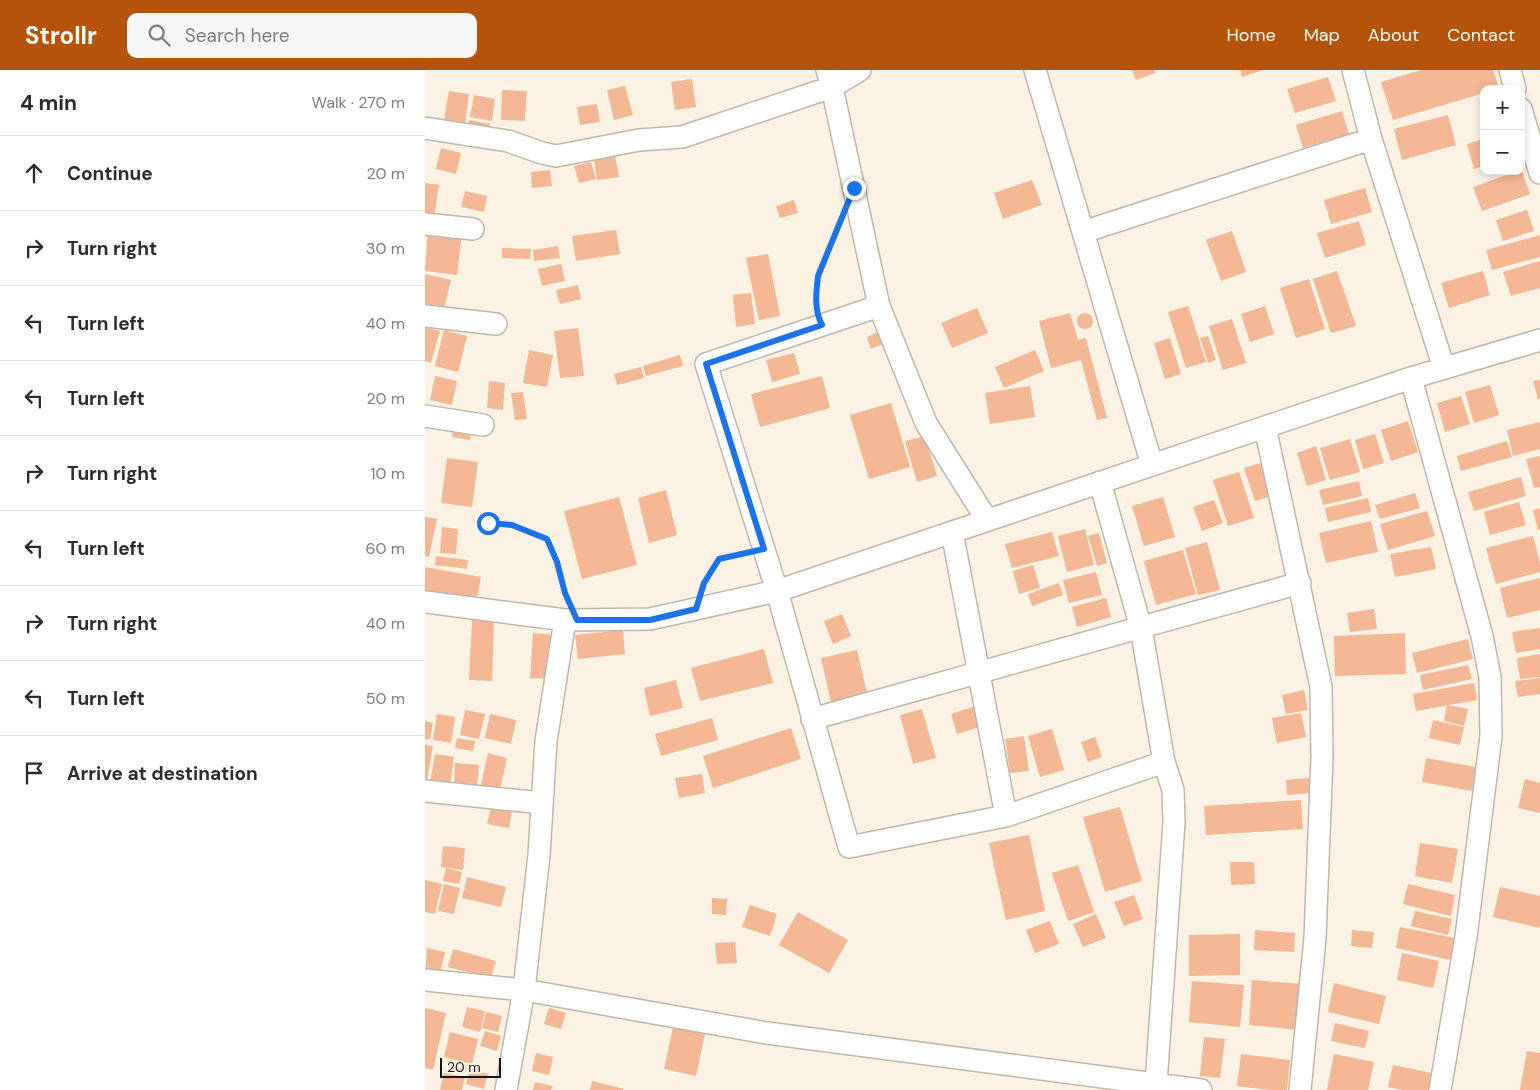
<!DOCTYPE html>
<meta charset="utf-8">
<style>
body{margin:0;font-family:"DM Sans",sans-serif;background:#f7f7f7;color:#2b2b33}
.controls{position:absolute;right:15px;top:15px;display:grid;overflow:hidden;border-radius:10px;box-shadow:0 2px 8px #0003}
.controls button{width:45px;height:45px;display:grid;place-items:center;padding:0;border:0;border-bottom:1px solid #e1e1e2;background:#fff;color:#2b2b33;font:25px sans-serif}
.scale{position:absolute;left:15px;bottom:12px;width:61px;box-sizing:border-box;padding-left:5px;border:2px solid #17140f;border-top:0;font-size:14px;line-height:18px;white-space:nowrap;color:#17140f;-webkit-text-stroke:4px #fbf2e4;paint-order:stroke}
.stop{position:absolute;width:15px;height:15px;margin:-11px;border:4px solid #1a73e8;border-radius:50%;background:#fff}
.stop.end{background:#1a73e8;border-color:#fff;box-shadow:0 1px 5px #0008}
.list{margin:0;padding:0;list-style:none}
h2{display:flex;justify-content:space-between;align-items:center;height:65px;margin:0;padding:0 20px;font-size:21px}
h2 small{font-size:16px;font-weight:400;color:#7c7c81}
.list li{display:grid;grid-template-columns:32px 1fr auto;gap:15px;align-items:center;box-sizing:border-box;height:75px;padding:0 20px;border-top:1px solid #e1e1e2}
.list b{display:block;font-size:19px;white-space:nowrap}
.list em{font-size:16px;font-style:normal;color:#7c7c81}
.icon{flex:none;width:28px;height:28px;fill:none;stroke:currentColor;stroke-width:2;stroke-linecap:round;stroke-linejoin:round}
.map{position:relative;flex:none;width:1115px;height:1020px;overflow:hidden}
header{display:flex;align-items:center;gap:30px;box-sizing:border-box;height:70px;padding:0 25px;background:#b45309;color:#fff}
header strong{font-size:24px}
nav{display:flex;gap:28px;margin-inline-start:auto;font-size:18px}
.search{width:350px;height:45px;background:#f7f7f7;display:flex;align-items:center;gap:12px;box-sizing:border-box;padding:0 18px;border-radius:10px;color:#7c7c81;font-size:19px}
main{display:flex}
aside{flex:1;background:#fff}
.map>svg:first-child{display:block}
.building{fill:#f4b794}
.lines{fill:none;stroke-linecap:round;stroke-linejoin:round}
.minor-casing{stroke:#c0b7ab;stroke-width:24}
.path{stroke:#aea79c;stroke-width:3;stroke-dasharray:4 2.5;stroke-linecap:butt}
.minor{stroke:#fff;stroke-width:21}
.route{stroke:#1a73e8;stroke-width:6}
</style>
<header>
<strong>Strollr</strong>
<div class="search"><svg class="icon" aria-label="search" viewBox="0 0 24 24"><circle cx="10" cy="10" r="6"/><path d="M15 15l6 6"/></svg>Search here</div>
<nav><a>Home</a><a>Map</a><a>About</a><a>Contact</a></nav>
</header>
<main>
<aside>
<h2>4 min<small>Walk · 270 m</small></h2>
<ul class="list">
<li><svg class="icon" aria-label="ahead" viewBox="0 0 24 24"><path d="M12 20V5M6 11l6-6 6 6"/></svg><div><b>Continue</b></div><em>20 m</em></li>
<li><svg class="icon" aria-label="right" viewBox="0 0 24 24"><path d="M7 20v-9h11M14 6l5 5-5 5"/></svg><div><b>Turn right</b></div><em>30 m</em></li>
<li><svg class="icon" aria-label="left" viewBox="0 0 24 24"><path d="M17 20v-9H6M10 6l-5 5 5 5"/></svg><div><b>Turn left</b></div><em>40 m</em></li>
<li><svg class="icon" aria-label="left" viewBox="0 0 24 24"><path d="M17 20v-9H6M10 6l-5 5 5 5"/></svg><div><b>Turn left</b></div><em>20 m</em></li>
<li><svg class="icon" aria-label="right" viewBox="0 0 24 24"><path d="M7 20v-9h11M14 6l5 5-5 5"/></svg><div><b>Turn right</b></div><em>10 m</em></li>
<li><svg class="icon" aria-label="left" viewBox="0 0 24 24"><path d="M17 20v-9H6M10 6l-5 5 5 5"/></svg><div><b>Turn left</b></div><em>60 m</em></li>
<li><svg class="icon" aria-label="right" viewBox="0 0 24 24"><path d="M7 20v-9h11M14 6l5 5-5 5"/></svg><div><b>Turn right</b></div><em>40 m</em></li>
<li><svg class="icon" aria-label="left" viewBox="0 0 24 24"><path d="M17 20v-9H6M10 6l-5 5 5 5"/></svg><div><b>Turn left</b></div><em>50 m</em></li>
<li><svg class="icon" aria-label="arrive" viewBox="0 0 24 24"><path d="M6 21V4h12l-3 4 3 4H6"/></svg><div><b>Arrive at destination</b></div></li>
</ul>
</aside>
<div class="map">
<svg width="1115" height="1020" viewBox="0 0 1115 1020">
<rect width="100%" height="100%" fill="#fbf2e4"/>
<!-- building -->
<path class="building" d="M 707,0 L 729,0 L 730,3 L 711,10 Z
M 815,0 L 838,0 L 817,7 Z
M 996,0 L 1068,0 L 1074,18 L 1059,19 L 1059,23 L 968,50 L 956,12 Z
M 903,7 L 911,31 L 870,43 L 862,19 Z
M 267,9 L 271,37 L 250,40 L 246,12 Z
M 200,16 L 208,45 L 189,50 L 182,20 Z
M 77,20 L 102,21 L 100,51 L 76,50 Z
M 24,21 L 44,24 L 40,54 L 19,51 Z
M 49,25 L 70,29 L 67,51 L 45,47 Z
M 172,34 L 175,52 L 155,55 L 152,37 Z
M 917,41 L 924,64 L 878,78 L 871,55 Z
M 1023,45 L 1031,75 L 977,90 L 969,59 Z
M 44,50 L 65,54 L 63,65 L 42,61 Z
M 1059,69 L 1059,96 L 1049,99 L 1042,74 Z
M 16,78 L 36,83 L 31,104 L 11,99 Z
M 190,86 L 194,107 L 172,110 L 169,89 Z
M 166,92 L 171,109 L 154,113 L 149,96 Z
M 125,100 L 127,116 L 107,118 L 106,102 Z
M 1093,101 L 1097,101 L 1105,124 L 1057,141 L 1048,117 Z
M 607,110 L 617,135 L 578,149 L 569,123 Z
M 0,113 L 14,115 L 9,147 L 0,145 Z
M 940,118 L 947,142 L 906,154 L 899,130 Z
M 40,121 L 62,126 L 59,142 L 36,137 Z
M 369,130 L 373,143 L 355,148 L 351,136 Z
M 1102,140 L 1109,161 L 1078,171 L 1071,150 Z
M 934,151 L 941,175 L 900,188 L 892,163 Z
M 3,160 L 37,164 L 32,205 L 0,201 Z
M 191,160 L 195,184 L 151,191 L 147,166 Z
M 807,161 L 821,202 L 796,211 L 781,170 Z
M 1115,165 L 1115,187 L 1067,200 L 1061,180 Z
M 133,176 L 135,188 L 109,191 L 108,180 Z
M 77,178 L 106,179 L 105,189 L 77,188 Z
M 343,184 L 355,246 L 334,250 L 321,188 Z
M 1115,191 L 1115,218 L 1086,226 L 1078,202 Z
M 136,194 L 140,211 L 117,216 L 113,199 Z
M 912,201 L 931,256 L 906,263 L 888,209 Z
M 1058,201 L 1065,225 L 1024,238 L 1016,213 Z
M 0,204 L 26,210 L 18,243 L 0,239 Z
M 884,209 L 900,259 L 871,268 L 855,218 Z
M 153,215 L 156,229 L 135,234 L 131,220 Z
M 326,223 L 330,254 L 311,257 L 308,225 Z
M 763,236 L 781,292 L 761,298 L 743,242 Z
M 840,236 L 849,264 L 825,272 L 816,244 Z
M 552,238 L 563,263 L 527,278 L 516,253 Z
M652 251a8 8 0 1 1 16 0a8 8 0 1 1-16 0Z
M 645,243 L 653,270 L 661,268 L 682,348 L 672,350 L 656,290 L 626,298 L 614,251 Z
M 807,249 L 821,293 L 798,300 L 784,256 Z
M 0,257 L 15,261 L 6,293 L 0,291 Z
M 153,258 L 159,306 L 135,308 L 129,261 Z
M 19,260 L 42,266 L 33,302 L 10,296 Z
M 453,262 L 458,274 L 446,279 L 442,267 Z
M 783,266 L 791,290 L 783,293 L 775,268 Z
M 745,268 L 756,304 L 740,309 L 729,273 Z
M 104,280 L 128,285 L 122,317 L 98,313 Z
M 610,280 L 619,301 L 579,318 L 570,297 Z
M 369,283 L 375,304 L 347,312 L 341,290 Z
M 255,285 L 258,296 L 221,306 L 218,296 Z
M 216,297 L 219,308 L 192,315 L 189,304 Z
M 10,306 L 32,311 L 27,335 L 5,330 Z
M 397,306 L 405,338 L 335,357 L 326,324 Z
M 1115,310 L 1115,329 L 1113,329 L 1108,311 Z
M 64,311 L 80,313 L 78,340 L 62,338 Z
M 1065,315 L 1074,345 L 1049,353 L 1040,322 Z
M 605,316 L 610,347 L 565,354 L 560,323 Z
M 98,322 L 102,349 L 90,350 L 86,323 Z
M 1036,326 L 1045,354 L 1020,362 L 1012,333 Z
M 466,333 L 485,397 L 444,409 L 425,345 Z
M 983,351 L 993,382 L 966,391 L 956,360 Z
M 1115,352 L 1115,379 L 1088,386 L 1082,360 Z
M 29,357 L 46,360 L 45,370 L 27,367 Z
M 950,364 L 959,393 L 938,399 L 930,370 Z
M 500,366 L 512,406 L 492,412 L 480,371 Z
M 925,369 L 935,402 L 905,410 L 895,378 Z
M 1082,371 L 1087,387 L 1036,401 L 1032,386 Z
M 891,376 L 901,410 L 882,416 L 872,383 Z
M 1115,386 L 1115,417 L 1109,418 L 1101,389 Z
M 22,388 L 53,392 L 47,437 L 16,433 Z
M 839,392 L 850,425 L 830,431 L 819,398 Z
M 814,402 L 829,448 L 803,456 L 788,410 Z
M 1096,407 L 1101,426 L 1049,441 L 1043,422 Z
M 934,411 L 937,426 L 898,435 L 894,420 Z
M 241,420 L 252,465 L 224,473 L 213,428 Z
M 990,423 L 995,438 L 955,449 L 950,435 Z
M 194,427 L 212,495 L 157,509 L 139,441 Z
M 738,427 L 750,467 L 719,476 L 707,436 Z
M 943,428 L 946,442 L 903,452 L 900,438 Z
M 789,430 L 798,453 L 777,461 L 768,437 Z
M 1094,432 L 1101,455 L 1065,465 L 1059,442 Z
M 1115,438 L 1115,460 L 1113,460 L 1108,440 Z
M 1002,441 L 1010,466 L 963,480 L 955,454 Z
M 0,447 L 12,449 L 4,487 L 0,486 Z
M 946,451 L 953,482 L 901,493 L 894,463 Z
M 17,457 L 33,459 L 31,484 L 15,483 Z
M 660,459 L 669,495 L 642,502 L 633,466 Z
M 627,462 L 634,486 L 587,498 L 580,474 Z
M 674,463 L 682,493 L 672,496 L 663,466 Z
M 1108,466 L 1115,493 L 1115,502 L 1071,514 L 1061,478 Z
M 782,472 L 795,520 L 773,525 L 760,478 Z
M 1006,477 L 1011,499 L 970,507 L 965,484 Z
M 758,480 L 771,524 L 731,535 L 719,491 Z
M 11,486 L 43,490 L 42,499 L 10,495 Z
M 608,495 L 615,518 L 594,524 L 588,501 Z
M 0,497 L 56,507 L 51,533 L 0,523 Z
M 671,502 L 677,525 L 644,533 L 638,510 Z
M 1115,508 L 1115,540 L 1082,548 L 1075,518 Z
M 634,513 L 638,525 L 607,536 L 603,524 Z
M 681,528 L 686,547 L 652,557 L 647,537 Z
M 949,539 L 952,559 L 925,562 L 922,543 Z
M 417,544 L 426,566 L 408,574 L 399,551 Z
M 47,550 L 69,551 L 67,611 L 44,610 Z
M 1115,558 L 1115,579 L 1091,583 L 1087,562 Z
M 198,560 L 200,584 L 153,589 L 150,565 Z
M 108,563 L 130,565 L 127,609 L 105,608 Z
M 980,563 L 981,604 L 910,606 L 909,566 Z
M 1043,569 L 1048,589 L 992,603 L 987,583 Z
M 339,579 L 348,613 L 275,631 L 266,598 Z
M 432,580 L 443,627 L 407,636 L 396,588 Z
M 1115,584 L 1115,607 L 1095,609 L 1092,588 Z
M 1043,595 L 1047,609 L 998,620 L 995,605 Z
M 1115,608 L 1115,624 L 1093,627 L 1090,611 Z
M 251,610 L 258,638 L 225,646 L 219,618 Z
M 1049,613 L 1052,630 L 991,641 L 988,624 Z
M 879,620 L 883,640 L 861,644 L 857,625 Z
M 1022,635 L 1043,639 L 1039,656 L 1019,651 Z
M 551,636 L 558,656 L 532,664 L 526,644 Z
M 497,639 L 511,688 L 488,694 L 475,645 Z
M 40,640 L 60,644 L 54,669 L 35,665 Z
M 876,643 L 881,667 L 852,673 L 847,648 Z
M 12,644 L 30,647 L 26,673 L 8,670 Z
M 65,644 L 91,650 L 86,674 L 60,668 Z
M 287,648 L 293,670 L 236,686 L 230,664 Z
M 1008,650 L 1039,657 L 1035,675 L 1004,668 Z
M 0,651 L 8,653 L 5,669 L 0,669 Z
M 366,658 L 376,689 L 288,718 L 278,686 Z
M 627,659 L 639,700 L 615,707 L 603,666 Z
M 599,666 L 604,701 L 585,703 L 580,669 Z
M 670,667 L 677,687 L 663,692 L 656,672 Z
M 32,668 L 50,671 L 48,681 L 30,678 Z
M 0,675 L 8,676 L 2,711 L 0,711 Z
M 63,683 L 82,688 L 74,724 L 55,720 Z
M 10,684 L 29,687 L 25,716 L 5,713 Z
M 1001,688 L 1051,697 L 1047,721 L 997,712 Z
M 30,693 L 54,695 L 52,717 L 29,715 Z
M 277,704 L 280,723 L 254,728 L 250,708 Z
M 884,708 L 886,723 L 862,725 L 861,710 Z
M 1100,709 L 1115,713 L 1115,743 L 1093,738 Z
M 876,730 L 878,759 L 781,765 L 779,736 Z
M 66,737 L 87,741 L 84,758 L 62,754 Z
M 695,737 L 717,811 L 680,822 L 658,747 Z
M 604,765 L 620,841 L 581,850 L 564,773 Z
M 995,773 L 1033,779 L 1027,813 L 990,806 Z
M 18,776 L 40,778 L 38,800 L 16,797 Z
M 805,792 L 829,792 L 830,814 L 806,815 Z
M 653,795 L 669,842 L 643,851 L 627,803 Z
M 21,798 L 37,802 L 34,814 L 18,811 Z
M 42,807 L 81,817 L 76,837 L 37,828 Z
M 0,810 L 17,814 L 10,844 L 0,842 Z
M 19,814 L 35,818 L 29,844 L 13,841 Z
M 983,814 L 1030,825 L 1026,846 L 978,834 Z
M 1075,817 L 1115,826 L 1115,858 L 1068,847 Z
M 709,825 L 718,849 L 699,856 L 689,832 Z
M 287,828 L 302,829 L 301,845 L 287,844 Z
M 325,835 L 352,844 L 345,866 L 317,857 Z
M 990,841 L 1027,849 L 1023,865 L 986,856 Z
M 373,842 L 423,870 L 404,903 L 354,875 Z
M 671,844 L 681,868 L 658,877 L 648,854 Z
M 625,851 L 634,874 L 610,883 L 601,860 Z
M 975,857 L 1030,868 L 1026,890 L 971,878 Z
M 830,860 L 870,863 L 869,882 L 829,880 Z
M 927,860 L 949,862 L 947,878 L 926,876 Z
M 815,864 L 815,905 L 764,906 L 764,865 Z
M 310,872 L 312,893 L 292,894 L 290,873 Z
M 2,878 L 20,882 L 14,907 L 0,904 Z
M 28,879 L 71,891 L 66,908 L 23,897 Z
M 977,883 L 1014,891 L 1008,918 L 972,910 Z
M 827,910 L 879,914 L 875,960 L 824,955 Z
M 767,911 L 819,915 L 815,957 L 764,952 Z
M 909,913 L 961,926 L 954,954 L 903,942 Z
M 42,937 L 60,941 L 55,962 L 37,957 Z
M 0,938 L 21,943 L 8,1000 L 0,998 Z
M 124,938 L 141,943 L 136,959 L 119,954 Z
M 61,942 L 77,946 L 73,962 L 57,958 Z
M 910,953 L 944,961 L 940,978 L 906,971 Z
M 248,957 L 280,964 L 271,1006 L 239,999 Z
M 60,961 L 76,966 L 72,981 L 55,976 Z
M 25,962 L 53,969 L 47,994 L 19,987 Z
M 779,967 L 800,969 L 795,1008 L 775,1006 Z
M 1102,981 L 1115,983 L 1115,1020 L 1095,1020 Z
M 111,983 L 128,987 L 124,1005 L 107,1001 Z
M 816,984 L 865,990 L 862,1020 L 844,1020 L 812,1016 Z
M 909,984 L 949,992 L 943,1020 L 902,1020 Z
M 968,995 L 1007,1003 L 1003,1020 L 977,1020 L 963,1017 Z
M 45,999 L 63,1004 L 59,1019 L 41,1014 Z
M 19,1003 L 40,1007 L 37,1020 L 15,1020 Z
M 167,1011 L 199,1019 L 198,1020 L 165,1020 Z
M 110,1012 L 128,1016 L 126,1020 L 108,1020 Z"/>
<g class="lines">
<!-- minor casing -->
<g class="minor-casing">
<path id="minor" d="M 402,0 L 407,17 L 454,236 L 501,353 L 562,450
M 610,0 L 727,395
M 928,0 L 946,69 L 1019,298
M 1085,0 L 1090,19
M 1096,39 L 1115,103
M 0,58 L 83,71 L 117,83 L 131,86 L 214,70 L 257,67 L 407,17 L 435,0
M 0,154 L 48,159
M 658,162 L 946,69
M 454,236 L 281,294 L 352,521 L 424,777 L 581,746 L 739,692
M 0,246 L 71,254
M 986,308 L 1057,566 L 1065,607 L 1066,666 L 1041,867 L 1015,1020
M 0,346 L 58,355
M 840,357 L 896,617 L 897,687 L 890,868 L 875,1020
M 675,412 L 716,558 L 739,692 L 748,720 L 749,752 L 731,1014
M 527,462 L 581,746
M 0,532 L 140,550 L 225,549 L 352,521 L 986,308 L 1115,270
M 387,649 L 875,513
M 0,721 L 117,733
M 0,910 L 99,920 L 342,963 L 776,1020
M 81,1020 L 99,920 L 114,785 L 121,671 L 140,550"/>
</g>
<!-- path -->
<path class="path" d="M 392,235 L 391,221 L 393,206 L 414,153
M 63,453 L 87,455 L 122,469 L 132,492 L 142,529
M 278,517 L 294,489 L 320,484"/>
<!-- minor -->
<use href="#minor" class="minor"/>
</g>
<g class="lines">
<!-- route -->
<path class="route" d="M 63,453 L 87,455 L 122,469 L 132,492 L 140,523 L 152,550 L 225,550 L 271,539 L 279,513 L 294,489 L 339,479 L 281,294 L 397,255 C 389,240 391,223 393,206 L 429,118"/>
</g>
</svg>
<div class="controls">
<button>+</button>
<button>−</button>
</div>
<div class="scale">20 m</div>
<div class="stop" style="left:63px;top:453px"></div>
<div class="stop end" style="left:429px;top:118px"></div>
</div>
</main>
